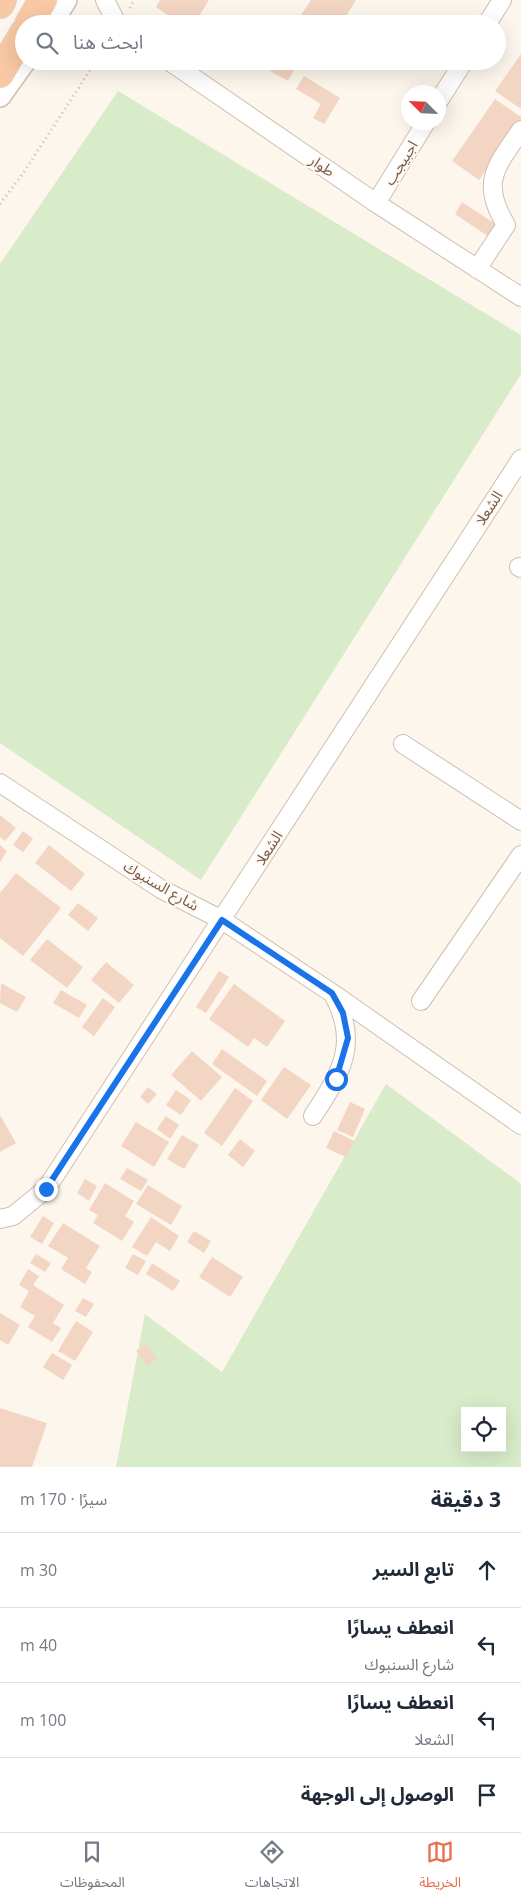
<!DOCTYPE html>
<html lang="ar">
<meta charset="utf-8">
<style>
body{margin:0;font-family:"Open Sans","Noto Sans Arabic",sans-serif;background:#f6f6f7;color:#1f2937;direction:rtl}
.controls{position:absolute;right:15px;bottom:15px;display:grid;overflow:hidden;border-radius:0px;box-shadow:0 5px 20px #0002}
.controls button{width:45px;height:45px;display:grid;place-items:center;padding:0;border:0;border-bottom:1px solid #e0e1e3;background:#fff;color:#1f2937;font:25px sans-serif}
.compass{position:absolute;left:401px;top:85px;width:45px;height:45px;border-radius:50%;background:#fff;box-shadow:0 5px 20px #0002;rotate:294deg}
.stop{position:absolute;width:15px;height:15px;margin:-11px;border:4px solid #1a73e8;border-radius:50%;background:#fff}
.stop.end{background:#1a73e8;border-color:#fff;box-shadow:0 1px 5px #0008}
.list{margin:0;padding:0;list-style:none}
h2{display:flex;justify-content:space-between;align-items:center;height:65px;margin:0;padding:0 20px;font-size:21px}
h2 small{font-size:16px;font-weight:400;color:#747a83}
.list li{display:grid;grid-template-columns:32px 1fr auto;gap:15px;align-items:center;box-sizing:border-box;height:75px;padding:0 20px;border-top:1px solid #e0e1e3}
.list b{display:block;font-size:19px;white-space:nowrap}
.list p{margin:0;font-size:16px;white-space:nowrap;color:#747a83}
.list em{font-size:16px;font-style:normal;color:#747a83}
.icon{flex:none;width:28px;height:28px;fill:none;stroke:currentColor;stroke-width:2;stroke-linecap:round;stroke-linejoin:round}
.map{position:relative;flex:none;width:521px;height:1467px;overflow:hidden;direction:ltr}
.search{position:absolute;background:#fff;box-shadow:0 5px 20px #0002;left:15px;right:15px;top:15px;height:55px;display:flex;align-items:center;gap:12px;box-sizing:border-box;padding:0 18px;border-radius:28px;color:#747a83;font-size:19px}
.sheet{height:365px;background:#fff}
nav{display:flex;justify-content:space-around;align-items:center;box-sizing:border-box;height:70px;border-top:1px solid #e0e1e3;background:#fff;font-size:14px;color:#747a83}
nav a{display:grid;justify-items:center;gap:2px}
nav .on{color:#e76f51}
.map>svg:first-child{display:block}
.green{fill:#d8ecc9;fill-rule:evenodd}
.building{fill:#f3d5c3}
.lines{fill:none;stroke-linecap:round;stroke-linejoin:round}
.minor-casing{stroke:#d1beb0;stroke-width:20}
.tertiary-casing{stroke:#d1beb0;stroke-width:24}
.trunk-casing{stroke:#dad1cd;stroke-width:30}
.path{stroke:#d9b8a5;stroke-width:3;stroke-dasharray:1 4;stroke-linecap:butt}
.minor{stroke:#fff;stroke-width:18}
.tertiary{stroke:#fff;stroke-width:21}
.trunk{stroke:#f9c8a4;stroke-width:28}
.route{stroke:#1a73e8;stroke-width:6}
.labels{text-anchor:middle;stroke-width:4;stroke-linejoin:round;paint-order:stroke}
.street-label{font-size:15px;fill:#7a5c4d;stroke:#fffaf3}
</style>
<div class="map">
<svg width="521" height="1467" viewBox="0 0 521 1467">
<rect width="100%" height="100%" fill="#fdf6ec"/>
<!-- green -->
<path class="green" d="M 118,91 L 521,335 L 521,374 L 201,880 L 0,743 L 0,264 Z
M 386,1084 L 521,1184 L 521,1467 L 116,1467 L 145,1314 L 222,1372 ZM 465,1411 L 502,1411 L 502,1448 L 465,1448 Z"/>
<!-- building -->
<path class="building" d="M 160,0 L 209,0 L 194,24 L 181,24 L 156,7 Z
M 311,0 L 356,0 L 341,24 L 295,24 Z
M 521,54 L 521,109 L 495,91 Z
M 269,61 L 299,61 L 288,81 L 265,68 Z
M 304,76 L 340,98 L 324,124 L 313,118 L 321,104 L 296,89 Z
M 495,99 L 521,117 L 521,120 L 479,180 L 452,161 Z
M 462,202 L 500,227 L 492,239 L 455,214 Z
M 0,815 L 16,828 L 5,841 L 0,837 Z
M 23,831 L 33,839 L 23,852 L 13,845 Z
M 0,845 L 7,851 L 0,862 Z
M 49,845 L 85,874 L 71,891 L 35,863 Z
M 16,873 L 61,908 L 23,956 L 0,938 L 0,893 Z
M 78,903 L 98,918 L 88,931 L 68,915 Z
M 47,939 L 83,967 L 67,988 L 30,960 Z
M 106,962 L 134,985 L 119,1003 L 91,980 Z
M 219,971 L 229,977 L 206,1013 L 196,1007 Z
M 1,983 L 26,997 L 17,1012 L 0,1003 Z
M 234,984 L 285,1021 L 267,1047 L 254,1038 L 248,1047 L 209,1019 Z
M 61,990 L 87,1005 L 79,1018 L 53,1003 Z
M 103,998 L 115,1007 L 94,1036 L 82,1027 Z
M 222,1049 L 267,1081 L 257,1096 L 212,1064 Z
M 192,1051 L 222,1077 L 201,1101 L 171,1075 Z
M 284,1067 L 311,1085 L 287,1119 L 261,1100 Z
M 148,1087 L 157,1094 L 148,1104 L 140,1097 Z
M 235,1088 L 253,1101 L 222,1146 L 204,1133 Z
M 176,1090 L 191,1100 L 181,1115 L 166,1105 Z
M 350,1102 L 365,1109 L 353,1137 L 337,1130 Z
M 0,1115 L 16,1143 L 0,1152 Z
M 166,1116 L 179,1125 L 170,1139 L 157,1129 Z
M 136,1122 L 169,1142 L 154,1167 L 121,1146 Z
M 334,1131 L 354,1141 L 346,1157 L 326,1148 Z
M 182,1135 L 199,1145 L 184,1169 L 167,1159 Z
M 240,1139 L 255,1151 L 243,1167 L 228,1155 Z
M 127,1168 L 148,1180 L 141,1191 L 120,1179 Z
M 85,1179 L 97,1186 L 89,1201 L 77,1193 Z
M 105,1183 L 134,1201 L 125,1216 L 134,1222 L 122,1241 L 93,1223 L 98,1215 L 89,1210 Z
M 148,1185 L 182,1206 L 171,1225 L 136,1204 Z
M 43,1216 L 54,1223 L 42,1244 L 30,1237 Z
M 151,1217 L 179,1236 L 170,1251 L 156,1242 L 147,1256 L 132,1247 Z
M 63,1223 L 100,1246 L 86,1268 L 92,1272 L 85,1284 L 61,1269 L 68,1258 L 48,1246 Z
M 194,1231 L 211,1241 L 204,1253 L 187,1242 Z
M 36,1254 L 51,1263 L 45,1272 L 30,1263 Z
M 133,1254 L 146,1261 L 138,1275 L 125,1268 Z
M 212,1257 L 243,1277 L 230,1297 L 199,1277 Z
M 152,1263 L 180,1281 L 173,1291 L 146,1274 Z
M 28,1269 L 39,1276 L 33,1285 L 64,1305 L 53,1323 L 61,1328 L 52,1342 L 28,1327 L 35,1316 L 20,1307 L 29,1291 L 19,1285 Z
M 83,1298 L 94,1304 L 86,1317 L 75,1311 Z
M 0,1313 L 20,1325 L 8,1345 L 0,1340 Z
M 76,1321 L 93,1332 L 75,1361 L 58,1351 Z
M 146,1344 L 157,1358 L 147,1366 L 136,1351 Z
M 52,1353 L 72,1365 L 63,1380 L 43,1367 Z
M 0,1408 L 47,1423 L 32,1467 L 0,1467 Z"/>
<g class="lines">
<!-- minor casing -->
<g class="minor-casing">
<path id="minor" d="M 105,0 L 117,24
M 487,24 L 502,0
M 169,61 L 376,203 L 521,297
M 438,102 L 464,61
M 376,203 L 426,122
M 506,225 C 480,182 496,167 521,130
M 477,269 L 506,225
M 519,567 L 521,568
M 403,744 L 521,821
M 0,783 L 161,889 L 222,920 L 332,993 L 521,1125
M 421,1001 L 521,855
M 313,1116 C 340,1074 360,1045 334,996
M 0,1219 L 13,1216 L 46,1189 L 521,459"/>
</g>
<!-- tertiary casing -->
<g class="tertiary-casing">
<path id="tertiary" d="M 51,24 L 66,0
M 0,96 L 25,61"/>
</g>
<!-- trunk casing -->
<g class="trunk-casing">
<path id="trunk" d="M 0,4 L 2,0
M 29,24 L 43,0
M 0,74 L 24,33"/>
</g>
<!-- path -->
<path class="path" d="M 130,8 L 134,0
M 0,204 L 24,172 L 96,61"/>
<!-- minor -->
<use href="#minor" class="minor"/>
<!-- tertiary -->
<use href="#tertiary" class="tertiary"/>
<!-- trunk -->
<use href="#trunk" class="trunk"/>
</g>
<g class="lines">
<!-- route -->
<path class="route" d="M 46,1189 L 222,920 L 332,993 L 343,1013 L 348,1038 L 336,1079"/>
</g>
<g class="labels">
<!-- street labels -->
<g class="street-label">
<text transform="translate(401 163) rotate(-58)" y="5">اجبيجب</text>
<text transform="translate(322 166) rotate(34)" y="5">طوار</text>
<text transform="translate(489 508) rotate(-57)" y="5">الشعلا</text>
<text transform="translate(269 848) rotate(-57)" y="5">الشعلا</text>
<text transform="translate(161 886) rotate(30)" y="5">شارع السنبوك</text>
</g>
</g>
</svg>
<div class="controls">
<button><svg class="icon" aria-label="locate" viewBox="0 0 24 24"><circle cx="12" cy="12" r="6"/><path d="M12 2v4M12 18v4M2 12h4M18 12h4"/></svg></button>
</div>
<svg class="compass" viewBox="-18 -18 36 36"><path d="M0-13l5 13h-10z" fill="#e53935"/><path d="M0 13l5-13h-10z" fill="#747a83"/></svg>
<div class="stop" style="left:336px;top:1079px"></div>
<div class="stop end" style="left:46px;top:1189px"></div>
<div class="search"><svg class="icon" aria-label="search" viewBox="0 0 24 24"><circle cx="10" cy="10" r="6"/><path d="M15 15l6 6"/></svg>ابحث هنا</div>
</div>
<section class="sheet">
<h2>3 دقيقة<small>سيرًا · 170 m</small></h2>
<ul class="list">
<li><svg class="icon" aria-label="ahead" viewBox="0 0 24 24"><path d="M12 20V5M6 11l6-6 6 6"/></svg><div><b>تابع السير</b></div><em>30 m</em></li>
<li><svg class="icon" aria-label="left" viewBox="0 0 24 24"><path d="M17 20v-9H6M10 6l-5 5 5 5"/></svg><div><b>انعطف يسارًا</b><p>شارع السنبوك</p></div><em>40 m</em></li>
<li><svg class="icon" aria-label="left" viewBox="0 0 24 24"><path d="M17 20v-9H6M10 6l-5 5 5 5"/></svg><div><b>انعطف يسارًا</b><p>الشعلا</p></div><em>100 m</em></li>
<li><svg class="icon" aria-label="arrive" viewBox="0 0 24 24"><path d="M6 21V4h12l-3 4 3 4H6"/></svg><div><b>الوصول إلى الوجهة</b></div></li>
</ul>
</section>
<nav>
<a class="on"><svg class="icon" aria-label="map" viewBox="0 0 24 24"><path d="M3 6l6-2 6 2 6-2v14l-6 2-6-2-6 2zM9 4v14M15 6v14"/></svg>الخريطة</a>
<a><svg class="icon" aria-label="directions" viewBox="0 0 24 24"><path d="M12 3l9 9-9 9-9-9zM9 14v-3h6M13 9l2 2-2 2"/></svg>الاتجاهات</a>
<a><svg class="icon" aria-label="saved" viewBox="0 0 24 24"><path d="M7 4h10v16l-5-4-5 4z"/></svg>المحفوظات</a>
</nav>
